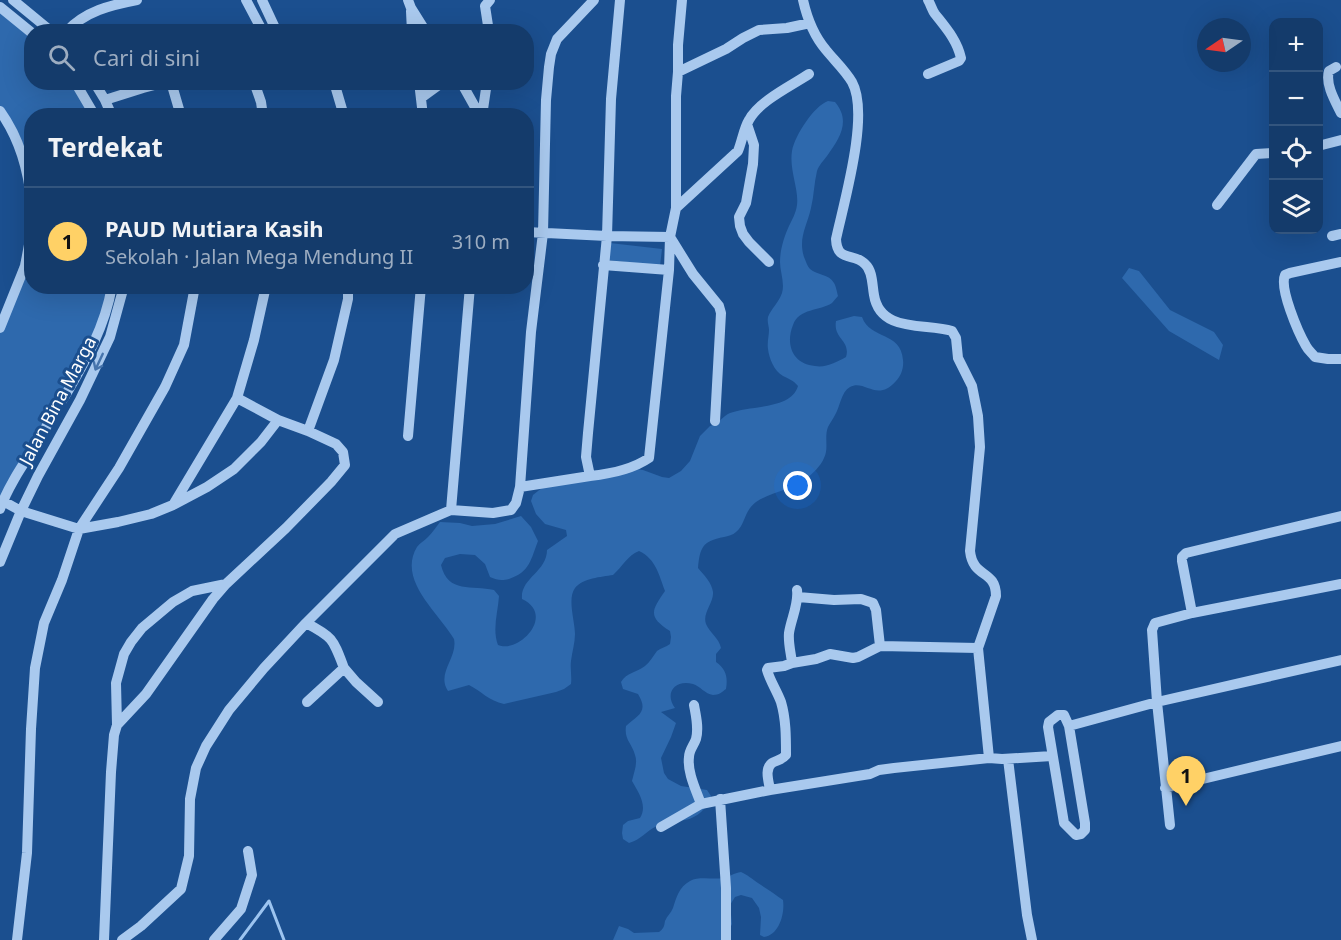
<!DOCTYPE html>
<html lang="id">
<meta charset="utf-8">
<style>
body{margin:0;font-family:"Noto Sans",sans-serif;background:#214673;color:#f1f3f6}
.controls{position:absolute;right:18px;top:18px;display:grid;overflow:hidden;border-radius:12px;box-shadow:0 6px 24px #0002}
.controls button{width:54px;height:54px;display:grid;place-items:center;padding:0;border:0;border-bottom:2px solid #33557e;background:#143b6b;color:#f1f3f6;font:30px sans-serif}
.compass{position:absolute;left:1197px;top:18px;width:54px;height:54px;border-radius:50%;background:#143b6b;box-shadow:0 6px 24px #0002;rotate:257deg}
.you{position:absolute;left:798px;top:486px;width:21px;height:21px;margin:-15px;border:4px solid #fff;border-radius:50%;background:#1a73e8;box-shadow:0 0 0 9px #1a73e833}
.badge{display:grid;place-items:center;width:39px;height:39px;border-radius:50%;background:#ffd166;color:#111;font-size:20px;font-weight:700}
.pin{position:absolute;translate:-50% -50px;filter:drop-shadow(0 2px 3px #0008)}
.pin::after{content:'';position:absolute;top:32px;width:21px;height:18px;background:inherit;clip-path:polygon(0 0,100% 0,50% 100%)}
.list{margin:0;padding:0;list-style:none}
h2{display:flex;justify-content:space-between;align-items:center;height:78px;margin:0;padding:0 24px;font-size:26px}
h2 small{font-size:20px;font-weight:400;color:#9dadc1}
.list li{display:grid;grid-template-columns:39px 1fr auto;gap:18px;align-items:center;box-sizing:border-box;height:108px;padding:0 24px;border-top:2px solid #33557e}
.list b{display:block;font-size:22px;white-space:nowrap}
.list p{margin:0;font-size:20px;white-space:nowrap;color:#9dadc1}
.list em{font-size:20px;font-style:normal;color:#9dadc1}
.icon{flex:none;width:33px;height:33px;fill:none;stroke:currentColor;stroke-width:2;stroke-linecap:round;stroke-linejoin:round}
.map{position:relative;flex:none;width:1341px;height:940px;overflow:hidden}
.search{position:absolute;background:#143b6b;box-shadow:0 6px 24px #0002;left:24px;top:24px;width:510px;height:66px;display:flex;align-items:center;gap:15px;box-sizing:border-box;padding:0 21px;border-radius:24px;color:#9dadc1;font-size:22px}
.panel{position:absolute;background:#143b6b;box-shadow:0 6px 24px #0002;left:24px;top:108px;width:510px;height:186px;border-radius:24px}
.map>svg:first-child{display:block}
.green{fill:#2e69ad}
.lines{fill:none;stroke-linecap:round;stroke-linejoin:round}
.stream{stroke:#9cc4f0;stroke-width:3}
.minor{stroke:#a9c9ee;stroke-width:10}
.oneway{stroke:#4674ac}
.labels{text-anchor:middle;stroke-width:6;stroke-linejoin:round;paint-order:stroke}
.street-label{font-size:18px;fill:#fff;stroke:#1b4f8f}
</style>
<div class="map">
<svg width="1341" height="940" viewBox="0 0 1341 940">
<rect width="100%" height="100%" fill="#1b4f8f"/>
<!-- green -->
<path class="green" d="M 0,7 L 31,33 L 32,82 L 75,83 L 95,115 L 32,116 L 31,204 L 25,165 L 0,111 Z
M 828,101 L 835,102 C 851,121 840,138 827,156 C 824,160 819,165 817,171 C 814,183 814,196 811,208 C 807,226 798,238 804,257 C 806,261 807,266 810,269 C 817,275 829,274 834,283 C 836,286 837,292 838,296 C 836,298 834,301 832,303 C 820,311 799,308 793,325 C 785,345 793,364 815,366 C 826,368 837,362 846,357 C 851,340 833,339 836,321 L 854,316 L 862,317 C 870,340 901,331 903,360 C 904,368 901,376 896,381 C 877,403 865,379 850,387 C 841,392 840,407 835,415 C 833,419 830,423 828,427 C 824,437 829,449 824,458 C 821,466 812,474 806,479 C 791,490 771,492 756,502 C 743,512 746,524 736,532 C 733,535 728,536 724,537 C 702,541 700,548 698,568 C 704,575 712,583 713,592 C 714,603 702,613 706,624 C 710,633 719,638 721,648 L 716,654 L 716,662 C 726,669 728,677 726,689 C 722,692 719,695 713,695 C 705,694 700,686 693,684 C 675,679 664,693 675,708 L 661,712 L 676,723 L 671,737 L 661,758 L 664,773 L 668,779 L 681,786 L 707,790 L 711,796 C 708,808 697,818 685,820 C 673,822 669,820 657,826 C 646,831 641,840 629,843 L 623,839 L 622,833 L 623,825 L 628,821 L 640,818 C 648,805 638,792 632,781 C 634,772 638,763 635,755 C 632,743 624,740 626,726 C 638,715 649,712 638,694 L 623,689 L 621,682 C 627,672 636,673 645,666 C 650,662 653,656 657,651 C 661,648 666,647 670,644 L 671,637 L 670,631 C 648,617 651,611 665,591 C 659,575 656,559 639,551 C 627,556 623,566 613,575 C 601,577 583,578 575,588 C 567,599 575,621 575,634 C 575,643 572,652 571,661 C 570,669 572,676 571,684 L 564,689 L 556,692 L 504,704 C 489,701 481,691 469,685 L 448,691 C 436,673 458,658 454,639 C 439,613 397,580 417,547 C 420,543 424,541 428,537 C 432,533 436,527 440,522 L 460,523 L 472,526 L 495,524 L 521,516 L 531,527 L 538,541 C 531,559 530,572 509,579 C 501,581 497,580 490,577 L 485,564 L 475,555 L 460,554 L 445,558 L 441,565 C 448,594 472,585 494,590 L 499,596 C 498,612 492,629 498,645 C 519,654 556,615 522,599 C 520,578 547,572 547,550 L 567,536 L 566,530 L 545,524 L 536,514 L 531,501 L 533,495 L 543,487 L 636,469 L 643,470 L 662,477 L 669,478 L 681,471 L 690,461 L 700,436 L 710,426 C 718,424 723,416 730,413 C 750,405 791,410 798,386 C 793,380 789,379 783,376 C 774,371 769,358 768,349 C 767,342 769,336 769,330 C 769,326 767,322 768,317 C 771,309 779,302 782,293 C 785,283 780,272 780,262 C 780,250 784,237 789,226 C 792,220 796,213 797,205 C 799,189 789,170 792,151 C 795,135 814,106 828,101 Z
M 31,229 L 32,286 L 112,287 L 97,339 L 0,510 L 0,328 Z
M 610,243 L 662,249 L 660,266 L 608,260 Z
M 1129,268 L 1139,271 L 1170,310 L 1214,332 L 1223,345 L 1219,360 L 1169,331 L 1122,278 Z
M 741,872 C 748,875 752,879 758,883 C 767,889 775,894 783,900 C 785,914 779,935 764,937 L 760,935 L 761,917 L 759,908 L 752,898 L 741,895 L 735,897 L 730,905 L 732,924 L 727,935 L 728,940 L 613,940 L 619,926 L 628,929 L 634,933 L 659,932 C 664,928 664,927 665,921 C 667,916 671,913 673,908 C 676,898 679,887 690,881 C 699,876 714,880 723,878 C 729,877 734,873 741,872 Z"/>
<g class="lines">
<!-- stream -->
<path class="stream" d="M 240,940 L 269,901 L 284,940"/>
<!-- minor -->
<path class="minor" d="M 13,0 L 52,32
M 246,0 L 263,32
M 262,0 L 277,32
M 408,0 L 411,8 L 426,32
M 620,0 L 611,99 L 607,236 L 588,433 L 586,457 L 590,476 C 609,474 633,469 649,458 L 669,270 L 670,237 L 676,208 L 676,96 L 678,72 L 678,45 L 682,0
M 803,0 C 807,18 814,36 826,50 C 834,60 845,70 852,82 C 870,114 844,202 836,239 C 837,263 854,252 865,264 C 873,271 872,285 874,295 C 880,333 925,323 952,331 L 956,338 L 958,358 L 972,386 L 978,416 L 980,447 L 970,551 C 973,579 996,569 996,596 L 978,648 L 989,758
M 0,7 L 32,33
M 411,11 L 412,32
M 66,32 C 85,11 111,5 137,0
M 489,32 L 485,6 L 490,0
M 1336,67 L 1329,71 C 1325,84 1335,101 1341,113
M 678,72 L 726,49 L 743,38 L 759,30 L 787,28 L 810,23
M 928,74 L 959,61 L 961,58 C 957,40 946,28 935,14 C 932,10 931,5 928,0
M 75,82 L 95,116
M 94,82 L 105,100 L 112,116
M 171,82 L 181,116
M 254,82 L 261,102 L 263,116
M 334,82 L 344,116
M 419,82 L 423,116
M 461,82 L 480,116
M 421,98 L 443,82
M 105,100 L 143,88 L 166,82
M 0,111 C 20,139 28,170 32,204
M 482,116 L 487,82
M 747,124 L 754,145 L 753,164 L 746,203 L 739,217 L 740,226 L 743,234 L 749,242 L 769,262
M 1318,146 L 1341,140
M 1217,205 L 1256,154 L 1274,153
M 676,208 L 738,151 C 742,141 744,128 749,120 C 759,101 791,86 809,74
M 526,232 L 607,236 L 670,237
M 1332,236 L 1341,234
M 670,237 L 693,274 L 719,306 L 721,313 L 715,421
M 1341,262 L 1290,273 L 1285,275 C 1279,288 1298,332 1306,346 C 1308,350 1312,353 1315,357 L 1328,359 L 1341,359
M 603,265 L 669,270
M 0,328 L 25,266 L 32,229
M 308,431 L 334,360 L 348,299 L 348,286
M 408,436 L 421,286
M 520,487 L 590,476
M 3,501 L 21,511 L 79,529 L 118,522 L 151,514 L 173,505 L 207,487 L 234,469 L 261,442 L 278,420
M 173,505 L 237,398 L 254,340 L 266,286
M 0,509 C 9,484 25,462 39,440 C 44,433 47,424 52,416 C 55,409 61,403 65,396 C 85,362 105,327 112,286
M 451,510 L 470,286
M 0,562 L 21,511 L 38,476 L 80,400 L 110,337 L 124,286
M 798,597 L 834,600 L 861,599 L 873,603 L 876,610 L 880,646
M 1192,613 L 1182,561 L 1182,557 L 1186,553 L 1341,516
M 306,623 C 333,637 333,639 344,668 L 307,702
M 792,663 C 791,653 788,643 789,633 C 791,619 799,604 797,590
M 344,668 L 356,682 L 378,702
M 694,705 C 696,716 699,728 696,739 C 694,745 689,750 689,757 C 687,772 696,790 701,804
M 1058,715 L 1064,715 L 1069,726 L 1085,823 L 1085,830 L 1081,834 L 1076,835 L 1064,823 L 1048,727 L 1049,722 Z
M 117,725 L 116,683 L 124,654 L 131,642 L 142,628 L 173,602 L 192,591 L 226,584
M 1069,726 L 1157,702 L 1341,660
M 1008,759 L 1027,915 L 1032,940
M 1165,788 L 1341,746
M 770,790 C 769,782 764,769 772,763 C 777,760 782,760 786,755 C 786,737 786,719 781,702 C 777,691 770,681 767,670 L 768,668 L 784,666 L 792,663 L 816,659 L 830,654 L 853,658 L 858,657 L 880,646 L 978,648
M 720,799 L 726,888 L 726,940
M 1170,825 L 1157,702 L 1152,630 L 1155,623 L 1192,613 L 1341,584
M 661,827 L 701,804 L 770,790 L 870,774 L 879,770 L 894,768 L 989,758 L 1002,759 L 1052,756
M 17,940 L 27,853 L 31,729 L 35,668 L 44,623 L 62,580 L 79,529 L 119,468 L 165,387 L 184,345 L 195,286
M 104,940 L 111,772 L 114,735 L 117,725 L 146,694 L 213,599 L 226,584 L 286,528 L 331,482 L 345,465 L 343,452 L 336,444 L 308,431 L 278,420 L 237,398
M 122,940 L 141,926 L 181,889 L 189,856 L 190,799 L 196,768 L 206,746 L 229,710 L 264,668 L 306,623 L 395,534 L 451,510 L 493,513 L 511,510 L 516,503 L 520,487 L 531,332 L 543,233 L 546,100 L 549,67 L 551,54 L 557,39 L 594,0
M 214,940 L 241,909 L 252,875 L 248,851"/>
</g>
<!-- one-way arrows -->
<defs><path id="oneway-shaft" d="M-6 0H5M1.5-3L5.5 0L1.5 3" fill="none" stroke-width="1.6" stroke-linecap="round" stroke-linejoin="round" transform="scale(1.5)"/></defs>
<use class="oneway" href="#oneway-shaft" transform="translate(99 362) rotate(115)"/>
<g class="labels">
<!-- street labels -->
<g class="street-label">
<text transform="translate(58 401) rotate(-62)" y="6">Jalan Bina Marga</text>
</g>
</g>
</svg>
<div class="controls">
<button>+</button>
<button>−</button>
<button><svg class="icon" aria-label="locate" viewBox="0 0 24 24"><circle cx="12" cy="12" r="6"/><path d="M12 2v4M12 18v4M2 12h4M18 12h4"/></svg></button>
<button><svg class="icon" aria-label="layers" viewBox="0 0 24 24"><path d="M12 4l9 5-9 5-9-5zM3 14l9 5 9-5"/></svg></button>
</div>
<svg class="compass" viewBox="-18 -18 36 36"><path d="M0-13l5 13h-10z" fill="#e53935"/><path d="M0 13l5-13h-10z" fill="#9dadc1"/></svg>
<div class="you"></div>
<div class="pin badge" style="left:1186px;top:806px">1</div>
<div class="search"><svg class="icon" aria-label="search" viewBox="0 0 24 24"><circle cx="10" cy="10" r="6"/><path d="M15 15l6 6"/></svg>Cari di sini</div>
<section class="panel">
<h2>Terdekat<small></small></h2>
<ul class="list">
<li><span class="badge">1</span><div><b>PAUD Mutiara Kasih</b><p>Sekolah · Jalan Mega Mendung II</p></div><em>310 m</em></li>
</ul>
</section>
</div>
